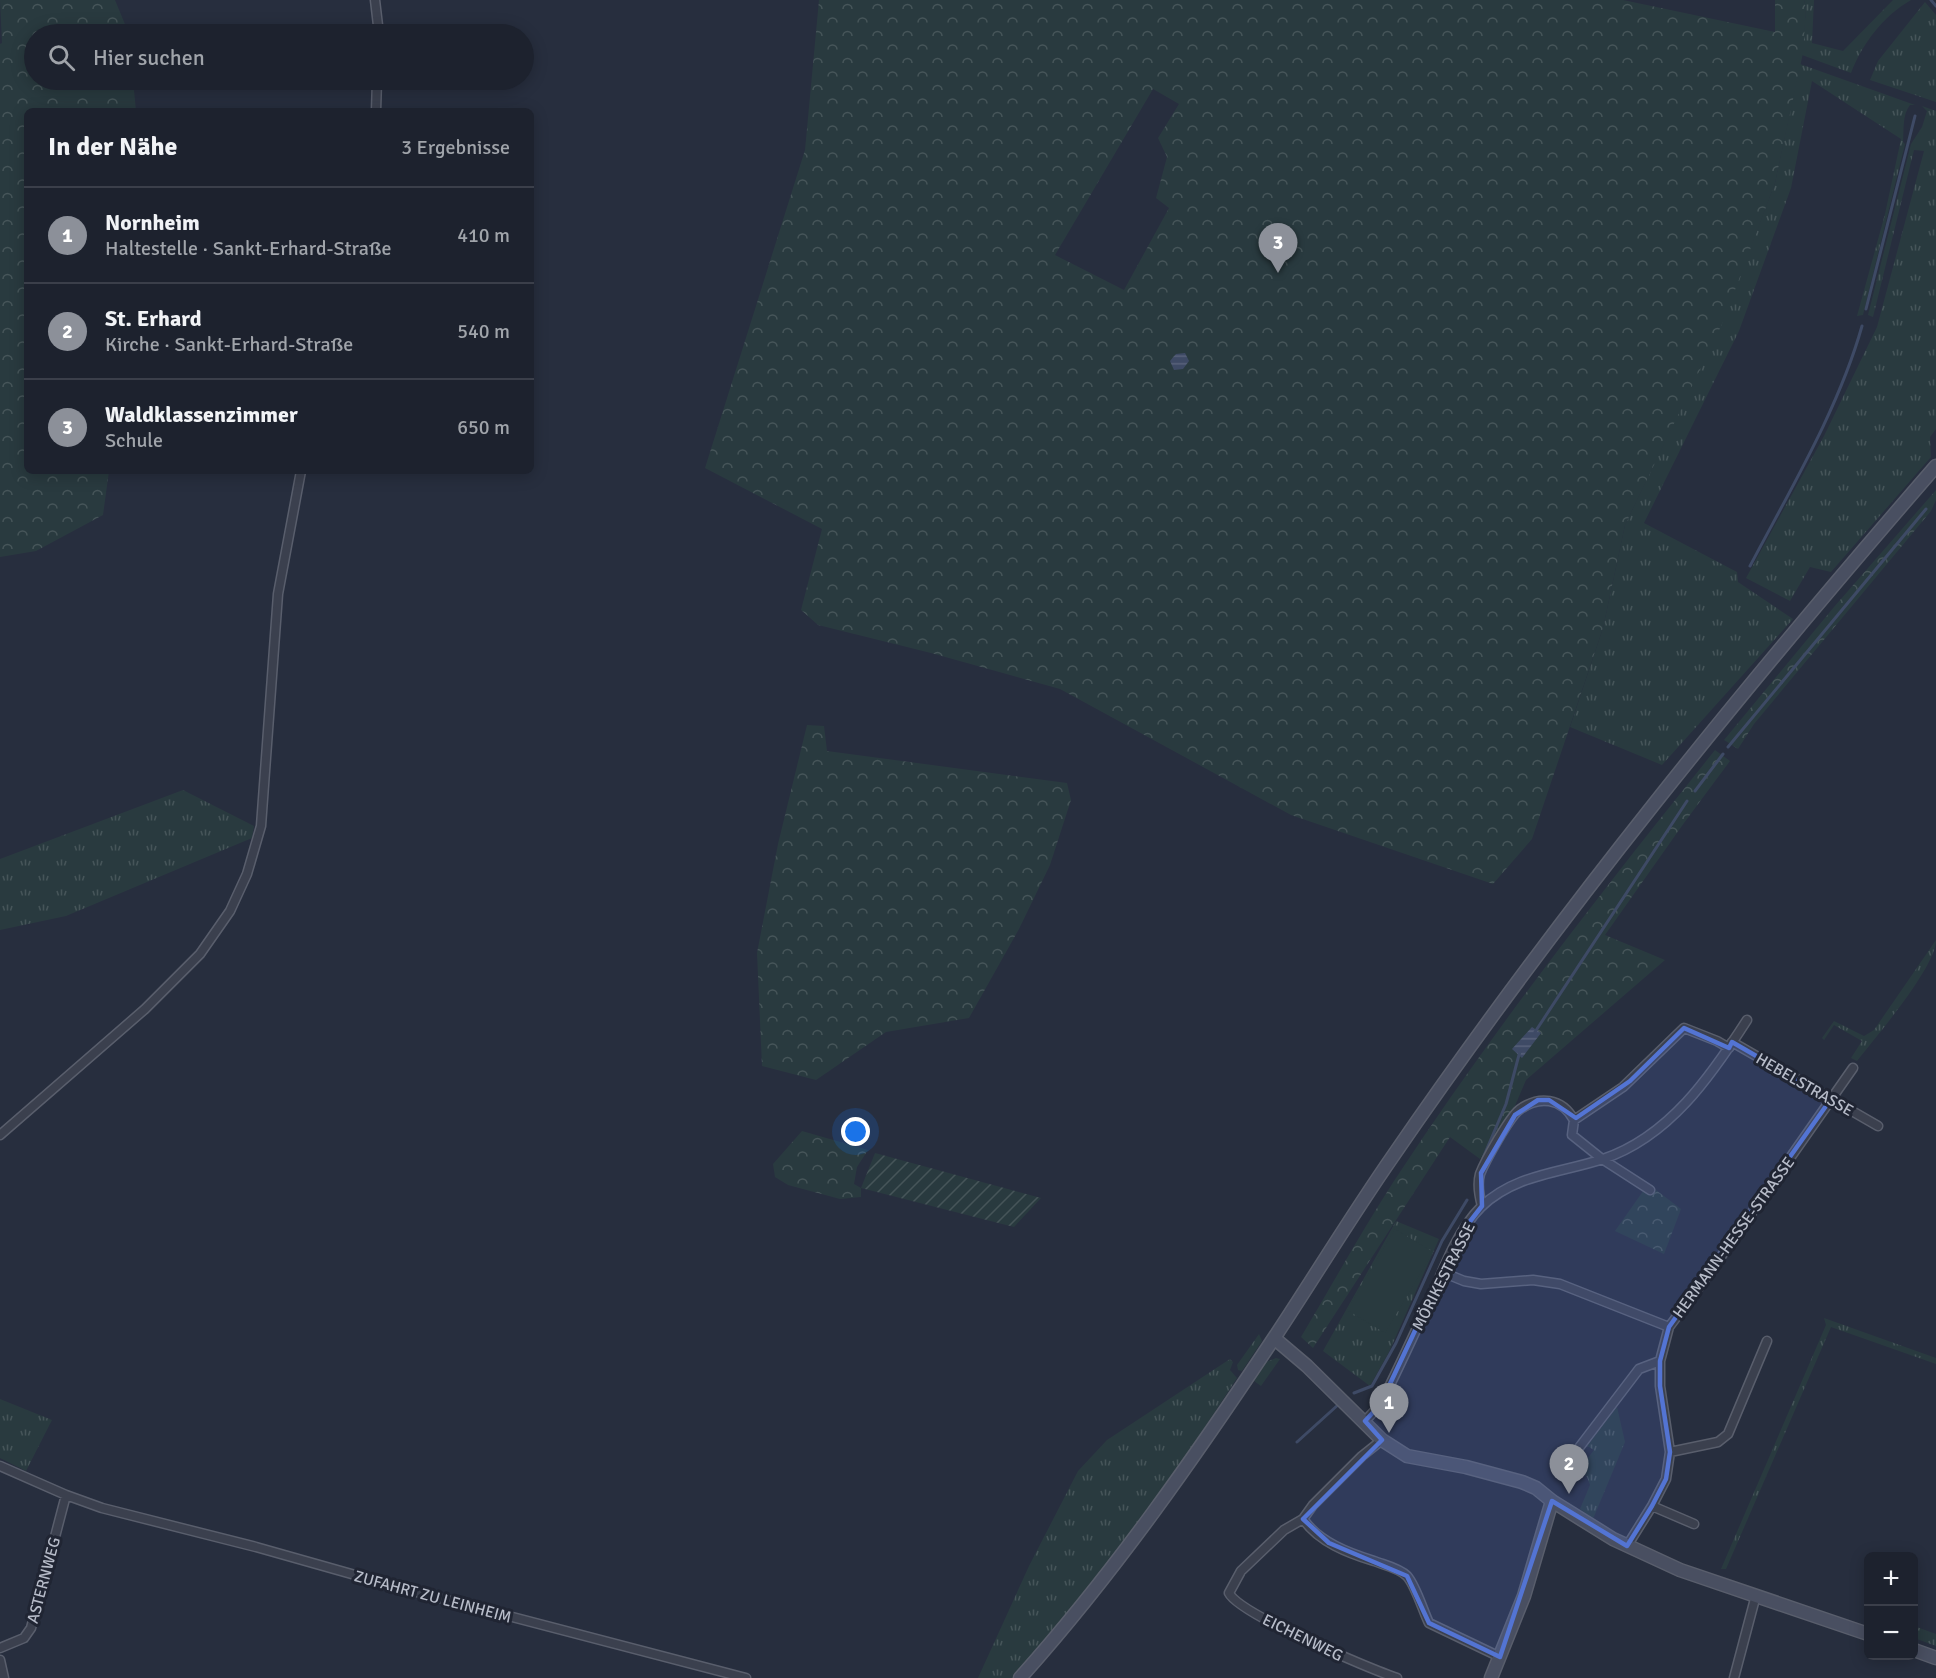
<!DOCTYPE html>
<html lang="de">
<meta charset="utf-8">
<style>
body{margin:0;font-family:Signika,sans-serif;background:#252a36;color:#f1f3f6}
.controls{position:absolute;right:18px;bottom:18px;display:grid;overflow:hidden;border-radius:9px;box-shadow:0 3px 15px #0003}
.controls button{width:54px;height:54px;display:grid;place-items:center;padding:0;border:0;border-bottom:2px solid #3b3f4a;background:#1d222e;color:#f1f3f6;font:30px sans-serif}
.you{position:absolute;left:856px;top:1132px;width:21px;height:21px;margin:-15px;border:4px solid #fff;border-radius:50%;background:#1a73e8;box-shadow:0 0 0 9px #1a73e833}
.badge{display:grid;place-items:center;width:39px;height:39px;border-radius:50%;background:#8c9099;color:#fff;font-size:20px;font-weight:700}
.pin{position:absolute;translate:-50% -50px;filter:drop-shadow(0 2px 3px #0008)}
.pin::after{content:'';position:absolute;top:32px;width:21px;height:18px;background:inherit;clip-path:polygon(0 0,100% 0,50% 100%)}
.list{margin:0;padding:0;list-style:none}
h2{display:flex;justify-content:space-between;align-items:center;height:78px;margin:0;padding:0 24px;font-size:26px}
h2 small{font-size:20px;font-weight:400;color:#a0a4aa}
.list li{display:grid;grid-template-columns:39px 1fr auto;gap:18px;align-items:center;box-sizing:border-box;height:96px;padding:0 24px;border-top:2px solid #3b3f4a}
.list b{display:block;font-size:22px;white-space:nowrap}
.list p{margin:0;font-size:20px;white-space:nowrap;color:#a0a4aa}
.list em{font-size:20px;font-style:normal;color:#a0a4aa}
.icon{flex:none;width:33px;height:33px;fill:none;stroke:currentColor;stroke-width:2;stroke-linecap:round;stroke-linejoin:round}
.map{position:relative;flex:none;width:1936px;height:1678px;overflow:hidden}
.search{position:absolute;background:#1d222e;box-shadow:0 3px 15px #0003;left:24px;top:24px;width:510px;height:66px;display:flex;align-items:center;gap:15px;box-sizing:border-box;padding:0 21px;border-radius:33px;color:#a0a4aa;font-size:22px}
.panel{position:absolute;background:#1d222e;box-shadow:0 3px 15px #0003;left:24px;top:108px;width:510px;height:366px;border-radius:9px}
.map>svg:first-child{display:block}
.grass{fill:url(#grass-tufts)}
.forest{fill:url(#forest-crowns);fill-rule:evenodd}
.garden{fill:url(#garden-furrows)}
.pitch{fill:#293a3f}
.water{fill:url(#water-rules)}
.lines{fill:none;stroke-linecap:round;stroke-linejoin:round}
.stream{stroke:#3e4a65;stroke-width:3}
.street-casing{stroke:#595e6c;stroke-width:11}
.secondary-casing{stroke:#595e6c;stroke-width:15}
.street{stroke:#3b404e;stroke-width:8}
.secondary{stroke:#494f61;stroke-width:12}
.marked{fill:#5374d3;fill-opacity:0.2;stroke:#5374d3;stroke-width:4.5;stroke-linejoin:round}
.labels{text-anchor:middle;stroke-width:6;stroke-linejoin:round;paint-order:stroke}
.street-label{font-size:16px;fill:#b7bcc9;stroke:#202533}
</style>
<div class="map">
<svg width="1936" height="1678" viewBox="0 0 1936 1678">
<defs>
<pattern id="grass-tufts" width="24" height="20" patternUnits="userSpaceOnUse" patternTransform="scale(1.5)"><rect width="24" height="20" fill="#293a3f"/><path d="M3 7l-1-3M5 7V3M7 7l1-3M15 17l-1-3M17 17v-4M19 17l1-3" fill="none" stroke="#465559"/></pattern>
<pattern id="forest-crowns" width="20" height="18" patternUnits="userSpaceOnUse" patternTransform="scale(1.5)"><rect width="20" height="18" fill="#293a3f"/><path d="M2 6a3 3 0 1 1 6 0M12 15a3 3 0 1 1 6 0" fill="none" stroke="#465559"/></pattern>
<pattern id="garden-furrows" width="10" height="10" patternUnits="userSpaceOnUse" patternTransform="scale(1.5)"><rect width="10" height="10" fill="#293a3f"/><path d="M-1 1l2-2M0 10L10 0M9 11l2-2" fill="none" stroke="#465559"/></pattern>
<pattern id="water-rules" width="6" height="5" patternUnits="userSpaceOnUse" patternTransform="scale(1.5)"><rect width="6" height="5" fill="#3e4a65"/><path d="M0 2.5h6" fill="none" stroke="#58627a"/></pattern>
</defs>
<rect width="100%" height="100%" fill="#272e3e"/>
<!-- grass -->
<path class="grass" d="M 1804,0 L 1814,0 L 1812,43 L 1843,51 L 1893,0 L 1911,0 C 1883,16 1862,44 1851,73 L 1802,55 L 1806,9 Z
M 1925,2 L 1936,15 L 1936,102 L 1870,80 L 1878,61 Z
M 1800,64 L 1915,105 L 1910,105 C 1902,115 1904,130 1903,142 L 1905,144 L 1863,315 L 1857,316 L 1885,214 L 1901,139 L 1812,81 L 1791,188 L 1739,331 L 1644,523 L 1737,572 L 1738,582 L 1793,619 L 1662,765 L 1570,727 L 1603,628 L 1625,525 L 1722,322 L 1775,183 Z
M 1922,106 L 1936,111 L 1936,429 L 1930,437 L 1931,457 L 1831,572 L 1810,567 L 1790,601 L 1746,578 L 1824,436 L 1877,327 L 1924,151 L 1914,150 L 1873,317 L 1868,315 L 1911,144 L 1922,127 L 1927,111 Z
M 183,790 L 254,826 L 252,838 L 66,916 L 0,930 L 0,859 Z
M 1936,940 C 1936,967 1875,1038 1857,1061 L 1851,1058 L 1862,1041 L 1834,1025 L 1824,1040 L 1822,1038 L 1834,1021 L 1864,1036 L 1874,1030 Z
M 1396,1221 L 1439,1239 L 1389,1352 L 1370,1386 L 1323,1351 Z
M 1824,1318 L 1936,1358 L 1936,1364 L 1831,1327 L 1726,1569 L 1721,1569 L 1826,1325 Z
M 1259,1334 L 1262,1341 L 1242,1371 L 1238,1370 L 1237,1365 Z
M 1276,1358 L 1280,1359 L 1261,1386 L 1254,1381 L 1266,1362 Z
M 1230,1359 L 1233,1362 L 1230,1370 L 1237,1378 L 1188,1453 L 1142,1519 L 1092,1587 L 1015,1678 L 978,1678 L 1029,1566 L 1078,1471 L 1107,1440 Z
M 0,1399 L 52,1420 L 26,1471 L 0,1458 Z
M 1617,1407 L 1625,1442 L 1593,1519 L 1580,1509 L 1590,1485 L 1587,1477 L 1579,1470 L 1594,1450 L 1587,1446 Z
M 1914,1626 L 1936,1634 L 1936,1646 L 1914,1638 Z"/>
<!-- forest -->
<path class="forest" d="M 0,0 L 115,0 L 129,34 L 34,34 L 34,80 L 133,80 L 136,111 L 27,111 L 27,471 L 109,471 L 103,515 L 36,551 L 0,557 L 0,44 L 2,43 Z
M 819,0 L 1623,0 L 1775,32 L 1775,0 L 1804,0 L 1806,9 L 1803,53 L 1775,183 L 1723,322 L 1625,525 L 1603,628 L 1532,839 L 1493,884 L 1291,815 L 1060,689 L 931,653 L 818,625 L 801,610 L 822,529 L 705,468 L 805,150 ZM 1153,89 L 1179,104 L 1158,138 L 1167,157 L 1156,198 L 1169,208 L 1124,290 L 1055,255 Z
M 1936,490 L 1936,500 L 1931,511 L 1754,724 L 1738,749 L 1724,740 L 1834,607 Z
M 807,725 L 824,726 L 827,751 L 1067,783 L 1071,800 L 1050,865 L 1019,929 L 969,1018 L 886,1032 L 816,1080 L 762,1066 L 757,953 L 778,844 Z
M 1715,750 L 1730,761 L 1684,823 L 1605,935 L 1665,960 L 1526,1080 L 1514,1108 L 1480,1159 L 1450,1137 L 1313,1348 L 1301,1337 C 1332,1285 1361,1232 1394,1181 C 1492,1031 1603,890 1715,750 Z
M 802,1131 L 868,1150 L 857,1167 L 854,1184 L 861,1188 L 861,1197 L 840,1199 L 788,1185 L 775,1177 L 773,1164 Z
M 1646,1187 L 1652,1187 L 1681,1209 L 1664,1254 L 1615,1231 Z"/>
<!-- garden -->
<path class="garden" d="M 875,1153 L 1041,1198 L 1014,1227 L 861,1188 Z"/>
<!-- pitch -->
<path class="pitch" d="M 1395,1229 L 1433,1252 L 1385,1333 L 1347,1310 Z"/>
<!-- water -->
<path class="water" d="M 1185,353 L 1189,361 L 1183,369 L 1174,370 L 1170,361 L 1176,354 Z
M 1532,1027 L 1541,1033 L 1522,1058 L 1512,1049 Z"/>
<g class="lines">
<!-- stream -->
<path class="stream" d="M 1931,0 L 1936,6
M 1866,309 L 1915,116
M 1750,566 C 1790,490 1839,408 1862,326
M 1728,747 L 1926,509
M 1695,791 L 1723,754
M 1535,1032 L 1687,801
M 1483,1158 L 1506,1104 L 1520,1051
M 1354,1393 L 1372,1386 L 1396,1343 L 1442,1241 L 1467,1200
M 1297,1442 L 1339,1404"/>
<!-- street casing -->
<g class="street-casing">
<path id="street" d="M 375,0 L 379,34
M 376,111 L 377,80
M 1732,1042 L 1878,1126
M 1574,1120 L 1623,1087 L 1684,1028 L 1717,1041 L 1729,1048
M 0,1135 L 145,1009 L 200,954 L 230,911 L 247,874 L 261,826 L 278,594 L 301,471
M 1482,1206 C 1479,1195 1477,1185 1480,1174 C 1485,1161 1509,1118 1519,1110 C 1539,1095 1562,1098 1574,1120 L 1572,1135 L 1602,1159 L 1650,1190
M 1442,1272 L 1464,1281 L 1481,1284 L 1533,1280 L 1560,1284 L 1669,1327
M 1365,1421 L 1380,1405 C 1398,1370 1414,1334 1431,1298 C 1444,1267 1457,1231 1481,1207 C 1515,1174 1561,1173 1603,1159 C 1669,1137 1711,1076 1747,1020
M 1382,1440 L 1362,1456 L 1313,1505 L 1303,1519 L 1284,1530 L 1241,1571 L 1229,1593 C 1239,1614 1370,1669 1397,1678
M 1670,1452 L 1718,1442 L 1728,1434 L 1767,1341
M 1573,1459 L 1578,1449 L 1639,1369 L 1660,1361 L 1669,1327 L 1711,1271 L 1853,1068
M 0,1466 L 66,1495 L 102,1508 L 256,1547 L 401,1588 L 746,1678
M 1652,1506 L 1694,1524
M 1303,1519 C 1319,1542 1348,1553 1374,1561 C 1384,1565 1399,1568 1407,1576 C 1416,1586 1423,1611 1429,1623 L 1500,1657
M 1627,1546 L 1652,1506 L 1666,1479 L 1670,1452 L 1660,1386 L 1660,1361
M 0,1648 L 24,1638 L 31,1628 L 66,1495
M 0,1660 L 4,1678
M 1734,1678 L 1756,1595"/>
</g>
<!-- secondary casing -->
<g class="secondary-casing">
<path id="secondary" d="M 1274,1338 L 1307,1366 L 1382,1440 L 1407,1456 L 1466,1467 L 1522,1482 L 1536,1488 L 1552,1501 L 1613,1539 L 1680,1570 L 1868,1634
M 1914,1650 L 1936,1658
M 1020,1678 C 1115,1572 1197,1454 1276,1335 C 1315,1276 1352,1215 1393,1156 C 1559,914 1744,687 1936,466
M 1491,1678 L 1524,1596 L 1552,1501"/>
</g>
<!-- street -->
<use href="#street" class="street"/>
<!-- secondary -->
<use href="#secondary" class="secondary"/>
</g>
<!-- marked area -->
<path class="marked" d="M 1684,1028 L 1729,1048 L 1732,1042 L 1831,1099 L 1669,1327 L 1660,1361 L 1660,1386 L 1670,1452 L 1666,1479 L 1652,1506 L 1627,1546 L 1552,1501 L 1500,1657 L 1429,1623 L 1407,1576 L 1329,1543 L 1303,1519 L 1382,1440 L 1365,1421 L 1380,1405 L 1461,1233 L 1482,1206 L 1481,1173 L 1515,1115 L 1538,1100 L 1549,1100 L 1576,1118 L 1630,1081 Z"/>
<g class="labels">
<!-- street labels -->
<g class="street-label">
<text transform="translate(1805 1084) rotate(30)" y="6">HEBELSTRASSE</text>
<text transform="translate(1733 1237) rotate(-54)" y="6">HERMANN-HESSE-STRASSE</text>
<text transform="translate(1443 1276) rotate(-63)" y="6">MÖRIKESTRASSE</text>
<text transform="translate(43 1580) rotate(-75)" y="6">ASTERNWEG</text>
<text transform="translate(433 1596) rotate(15)" y="6">ZUFAHRT ZU LEINHEIM</text>
<text transform="translate(1303 1637) rotate(26)" y="6">EICHENWEG</text>
</g>
</g>
</svg>
<div class="controls">
<button>+</button>
<button>−</button>
</div>
<div class="you"></div>
<div class="pin badge" style="left:1389px;top:1433px">1</div>
<div class="pin badge" style="left:1569px;top:1494px">2</div>
<div class="pin badge" style="left:1278px;top:273px">3</div>
<div class="search"><svg class="icon" aria-label="search" viewBox="0 0 24 24"><circle cx="10" cy="10" r="6"/><path d="M15 15l6 6"/></svg>Hier suchen</div>
<section class="panel">
<h2>In der Nähe<small>3 Ergebnisse</small></h2>
<ul class="list">
<li><span class="badge">1</span><div><b>Nornheim</b><p>Haltestelle · Sankt-Erhard-Straße</p></div><em>410 m</em></li>
<li><span class="badge">2</span><div><b>St. Erhard</b><p>Kirche · Sankt-Erhard-Straße</p></div><em>540 m</em></li>
<li><span class="badge">3</span><div><b>Waldklassenzimmer</b><p>Schule</p></div><em>650 m</em></li>
</ul>
</section>
</div>
